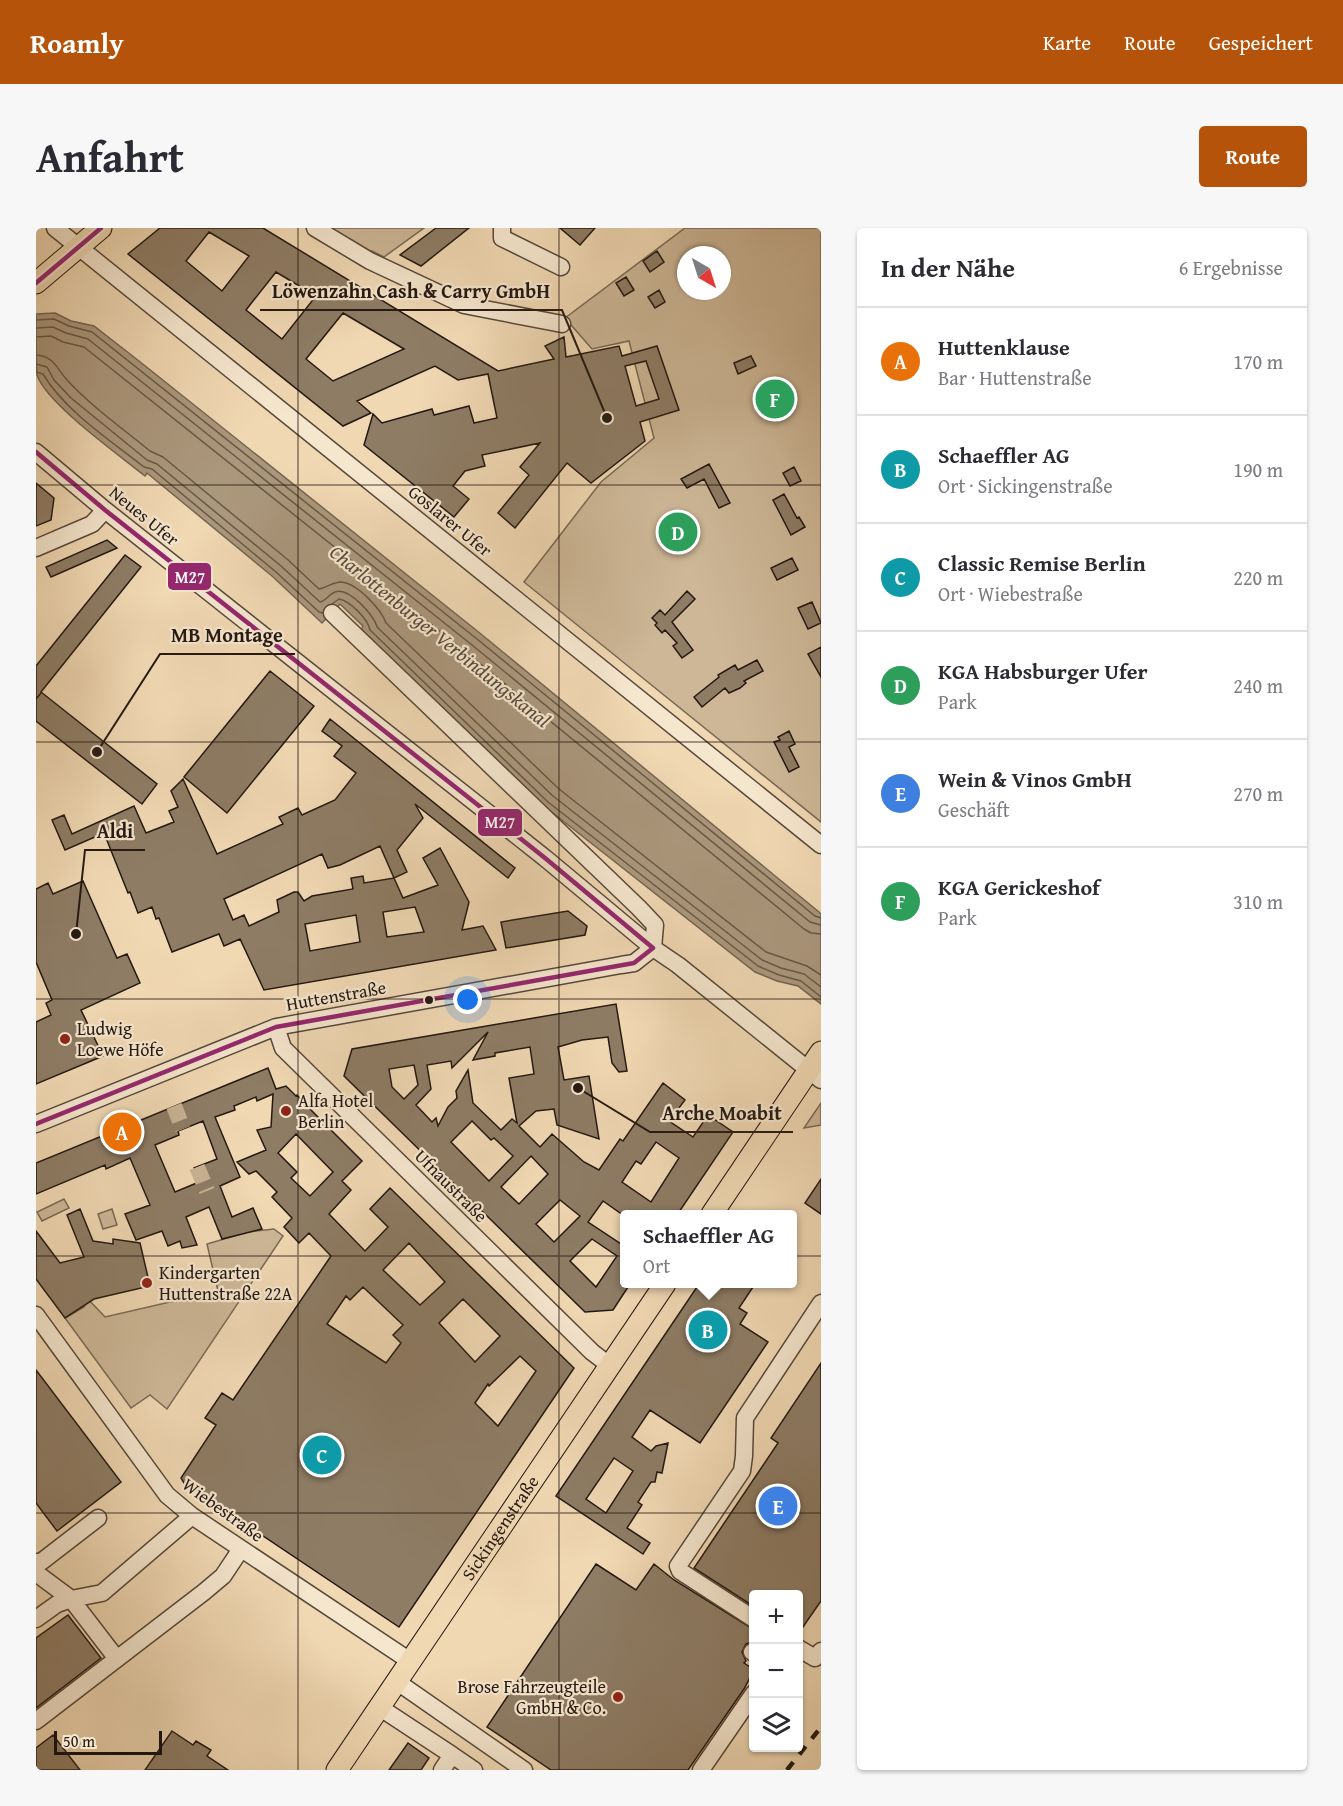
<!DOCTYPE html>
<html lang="de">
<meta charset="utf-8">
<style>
body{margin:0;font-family:"Gentium Book Plus",serif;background:#f7f7f7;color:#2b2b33}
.controls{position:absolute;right:18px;bottom:18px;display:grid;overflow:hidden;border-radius:6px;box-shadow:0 2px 4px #0004}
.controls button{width:54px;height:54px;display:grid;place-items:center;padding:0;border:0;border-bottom:2px solid #e1e1e2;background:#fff;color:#2b2b33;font:30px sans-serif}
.compass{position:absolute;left:641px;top:18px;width:54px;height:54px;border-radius:50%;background:#fff;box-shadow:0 2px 4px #0004;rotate:141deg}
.scale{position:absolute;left:18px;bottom:15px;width:108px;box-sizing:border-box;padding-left:6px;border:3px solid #241811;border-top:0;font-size:16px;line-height:21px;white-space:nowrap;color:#241811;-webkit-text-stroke:4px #f5e6ce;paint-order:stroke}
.you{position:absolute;left:432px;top:772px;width:21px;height:21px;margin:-15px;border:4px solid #fff;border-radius:50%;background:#1a73e8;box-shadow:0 0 0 9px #1a73e833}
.badge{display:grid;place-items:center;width:39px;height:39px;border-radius:50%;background:#b45309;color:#fff;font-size:20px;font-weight:700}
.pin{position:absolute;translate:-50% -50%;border:3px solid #fff;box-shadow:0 2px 6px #0006}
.popup{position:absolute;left:584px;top:982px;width:177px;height:78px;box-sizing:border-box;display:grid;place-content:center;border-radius:6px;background:#fff;filter:drop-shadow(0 2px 4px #0005);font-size:20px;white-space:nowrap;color:#7c7c81}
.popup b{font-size:22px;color:#2b2b33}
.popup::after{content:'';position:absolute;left:50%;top:100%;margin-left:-12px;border:12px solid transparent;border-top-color:#fff}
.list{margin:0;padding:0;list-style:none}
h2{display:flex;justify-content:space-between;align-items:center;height:78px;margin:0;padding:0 24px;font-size:26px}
h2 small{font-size:20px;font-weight:400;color:#7c7c81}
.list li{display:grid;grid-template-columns:39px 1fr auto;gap:18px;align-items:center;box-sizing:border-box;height:108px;padding:0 24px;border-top:2px solid #e1e1e2}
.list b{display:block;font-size:22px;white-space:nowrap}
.list p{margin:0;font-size:20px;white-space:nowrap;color:#7c7c81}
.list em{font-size:20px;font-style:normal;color:#7c7c81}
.icon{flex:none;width:33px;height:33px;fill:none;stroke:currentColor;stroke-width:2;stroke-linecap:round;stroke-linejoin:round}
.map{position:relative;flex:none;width:785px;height:1542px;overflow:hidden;border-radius:6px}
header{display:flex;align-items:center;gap:36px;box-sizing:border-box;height:84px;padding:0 30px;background:#b45309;color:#fff}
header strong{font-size:28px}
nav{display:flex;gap:33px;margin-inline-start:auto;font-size:21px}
.intro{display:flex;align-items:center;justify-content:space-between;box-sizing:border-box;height:144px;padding:0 36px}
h1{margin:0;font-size:42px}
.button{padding:15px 27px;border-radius:6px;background:#b45309;color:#fff;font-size:21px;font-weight:700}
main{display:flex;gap:36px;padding:0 36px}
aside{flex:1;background:#fff;border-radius:6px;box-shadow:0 2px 4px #0004}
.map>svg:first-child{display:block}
.green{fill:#cdb797;stroke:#786854;stroke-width:1.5;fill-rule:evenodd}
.water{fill:#ab977c;stroke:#756451;stroke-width:1.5}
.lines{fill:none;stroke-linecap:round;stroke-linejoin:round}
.shore{stroke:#685846;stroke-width:1.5}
.building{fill:#8e7c65;stroke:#241811;stroke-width:1.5;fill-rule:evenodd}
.minor-tunnel{stroke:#c7b293;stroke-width:16;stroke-dasharray:16 8;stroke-linecap:butt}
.minor-casing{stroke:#57483a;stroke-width:19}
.major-casing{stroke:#241811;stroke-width:23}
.minor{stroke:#f5e6ce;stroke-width:16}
.major{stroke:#f0d8b3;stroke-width:21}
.rail{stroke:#241811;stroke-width:4.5;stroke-dasharray:10 10;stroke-linecap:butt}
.bus-1-casing{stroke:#f5e6ce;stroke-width:9}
.bus-1{stroke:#95276e;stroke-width:4.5}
.grid{fill:none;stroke:#241811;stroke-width:1.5;stroke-opacity:0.55}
.bus-dot{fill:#241811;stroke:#f5e6ce;stroke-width:2}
.poi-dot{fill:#8f2418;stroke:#f5e6ce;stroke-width:2}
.labels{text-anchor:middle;stroke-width:4.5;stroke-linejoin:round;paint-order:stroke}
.street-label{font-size:18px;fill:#241811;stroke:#f5e6ce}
.poi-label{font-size:18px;fill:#241811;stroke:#f5e6ce;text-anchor:start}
.water-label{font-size:20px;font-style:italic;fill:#5a4b3c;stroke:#f5e6ce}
.leader{fill:none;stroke:#241811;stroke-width:2}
.callout-dot{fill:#241811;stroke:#f5e6ce;stroke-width:2}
.callout-label{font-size:20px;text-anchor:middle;font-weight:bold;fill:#241811;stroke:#f5e6ce;stroke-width:4.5;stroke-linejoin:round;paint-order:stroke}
.line-badge{stroke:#f5e6ce;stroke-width:2}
.badge-label{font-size:16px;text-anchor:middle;font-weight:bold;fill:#fff}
</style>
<header>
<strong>Roamly</strong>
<nav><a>Karte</a><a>Route</a><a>Gespeichert</a></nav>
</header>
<div class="intro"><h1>Anfahrt</h1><a class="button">Route</a></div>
<main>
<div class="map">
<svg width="785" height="1542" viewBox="0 0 785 1542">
<rect width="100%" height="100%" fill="#f0d8b3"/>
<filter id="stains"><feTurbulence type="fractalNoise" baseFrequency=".00333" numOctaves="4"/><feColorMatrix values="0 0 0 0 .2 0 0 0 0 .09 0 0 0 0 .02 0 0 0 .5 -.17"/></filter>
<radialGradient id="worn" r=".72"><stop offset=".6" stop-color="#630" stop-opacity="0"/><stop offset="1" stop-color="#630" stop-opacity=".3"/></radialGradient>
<!-- green -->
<path class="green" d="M 287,0 L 388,0 L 348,29 L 336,23 L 323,22 Z
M 649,0 L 785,0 L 785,594 L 488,354 L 565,254 L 618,210 L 593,113 L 556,121 L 529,90 ZM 650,27 L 686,27 L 686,63 L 650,63 Z
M 785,875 L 785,897 L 768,900 Z
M 28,971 L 33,980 L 6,993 L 1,984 Z
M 76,981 L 81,997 L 67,1001 L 62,986 Z
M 238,1001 L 247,1008 L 131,1181 L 114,1167 L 95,1180 L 29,1090 L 48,1079 L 52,1071 L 69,1089 L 182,1063 L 171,1016 L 212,1004 Z"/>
<!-- water -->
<path class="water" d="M 19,85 L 35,93 L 58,98 L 103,133 L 445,406 L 783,684 L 785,686 L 785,776 L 762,758 L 741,753 L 719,744 L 508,578 L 325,402 L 327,398 L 304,376 L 286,395 L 236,348 L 111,245 L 109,248 C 82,226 11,176 1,147 C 0,135 0,101 0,86 Z"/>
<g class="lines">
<!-- shore -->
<path class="shore" d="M 0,92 L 18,91 L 33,98 L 56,104 L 441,411 L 779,688 L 785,690
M 0,100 L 17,99 L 30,105 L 52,111 L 436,417 L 774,694 L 785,697
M 0,109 L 15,108 L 27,114 L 48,119 L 430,424 L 768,701 L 775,705 L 785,706
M 0,127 C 18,128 21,141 31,152 C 56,179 86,200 114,223 L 127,229 L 251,331 L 283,361 C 291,360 296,354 305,354 C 321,355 345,381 350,395 L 523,561 L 730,724 L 771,738 L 785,747
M 0,136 L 11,139 L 18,152 L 35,170 L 111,232 L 121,236 L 245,338 L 284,374 C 290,373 293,366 299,364 C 313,359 338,387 341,399 L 517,568 L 726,732 L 745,740 L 768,746 L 785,759
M 0,144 L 7,146 C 29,183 74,212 108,239 L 116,241 L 240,344 L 283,384 L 287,385
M 296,376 L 303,371 C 314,373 332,391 334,402 L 512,574 L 722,738 L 743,747 L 765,753 L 785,769"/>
</g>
<!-- building -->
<path class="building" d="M 124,0 L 227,0 L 462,143 L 518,131 L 509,118 L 528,109 L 530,129 L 583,118 L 586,128 L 621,118 L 643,182 L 604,194 L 609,213 L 555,255 L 531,235 L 479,300 L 462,285 L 493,247 L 484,239 L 504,215 L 446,227 L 449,238 L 429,243 L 417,258 L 433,271 L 418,289 L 328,217 L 337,186 L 346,195 L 396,181 L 398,187 L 433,178 L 438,195 L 461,190 L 452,146 L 422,152 L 399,138 L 321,173 L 335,185 L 307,198 L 92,26 ZM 173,4 L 213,28 L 186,63 L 150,33 ZM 240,44 L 280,68 L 246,111 L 210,82 ZM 307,85 L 368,121 L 297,153 L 270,131 ZM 610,133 L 623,171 L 600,178 L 589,138 Z
M 400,0 L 433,0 L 385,38 L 364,27 Z
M 524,0 L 559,0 L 544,17 Z
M 621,23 L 628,34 L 614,44 L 607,33 Z
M 590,49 L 598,62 L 588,68 L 580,55 Z
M 623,62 L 629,74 L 619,80 L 612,69 Z
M 715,128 L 720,138 L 702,146 L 698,135 Z
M 673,236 L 694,275 L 683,280 L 668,251 L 651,260 L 645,251 Z
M 758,239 L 765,253 L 754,258 L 747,245 Z
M 0,255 L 18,270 L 15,292 L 0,298 Z
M 748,266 L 761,290 L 763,289 L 769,299 L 755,307 L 737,272 Z
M 71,312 L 81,320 L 15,349 L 10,339 Z
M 89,327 L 105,339 L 5,464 L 121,556 L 106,576 L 0,493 L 0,471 L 5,465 L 0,471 L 0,438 Z
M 756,330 L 762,342 L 741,352 L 735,340 Z
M 651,363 L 659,371 L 636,394 L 657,422 L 646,430 L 637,418 L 641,415 L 629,402 L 626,405 L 619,397 L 621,395 L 616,390 L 624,382 L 629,387 Z
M 776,374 L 785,395 L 772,401 L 762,380 Z
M 785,419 L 785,449 L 772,426 Z
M 721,432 L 727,443 L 708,453 L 710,455 L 704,460 L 693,465 L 689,460 L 666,479 L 658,469 L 683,449 L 682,447 L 699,437 L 702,442 Z
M 234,443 L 278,478 L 191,585 L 148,549 Z
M 294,491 L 479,640 L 472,650 L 379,576 L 387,590 L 361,622 L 371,644 L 358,650 L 344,618 L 304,637 L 292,640 L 286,626 L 188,671 L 197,692 L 208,687 L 213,698 L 243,684 L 241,672 L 258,664 L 262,664 L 268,673 L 276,668 L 317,661 L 315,650 L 327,648 L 328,655 L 358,650 L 367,670 L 402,657 L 387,630 L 404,620 L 433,674 L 426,702 L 447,698 L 460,722 L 228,762 L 204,711 L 188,718 L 183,706 L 136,724 L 123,690 L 120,691 L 116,679 L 102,685 L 94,664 L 92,665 L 68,605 L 29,622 L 16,592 L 28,587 L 36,606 L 98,578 L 110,605 L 138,594 L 133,583 L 142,579 L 135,563 L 147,551 L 181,626 L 247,596 L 243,589 L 262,580 L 266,587 L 299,572 L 320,545 L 298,528 L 306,518 L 286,503 ZM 379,679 L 388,704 L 351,709 L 347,684 ZM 320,687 L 324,714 L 274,723 L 269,696 Z
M 753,503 L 759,516 L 753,519 L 763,539 L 753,544 L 738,514 L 744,512 L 742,509 Z
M 47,653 L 81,730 L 91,726 L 104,755 L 45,782 L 67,828 L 0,856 L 0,794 L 15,787 L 10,775 L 16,772 L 0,734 L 0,661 L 12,655 L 17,666 Z
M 532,683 L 551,698 L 549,707 L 470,720 L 465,694 Z
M 580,776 L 591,843 L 583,844 L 576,835 L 572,809 L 546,812 L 522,819 L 528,852 L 553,848 L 563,911 L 521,897 L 518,881 L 500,883 L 483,898 L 504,919 L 516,906 L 548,934 L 563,942 L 584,911 L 587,913 L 627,855 L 649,872 L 633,893 L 657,909 L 672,887 L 697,904 L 641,987 L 587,987 L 567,973 L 552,994 L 588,1018 L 588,1056 L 594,1056 L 577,1082 L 549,1084 L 308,848 L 316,821 ZM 452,804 L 437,832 L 459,828 L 459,825 L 494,819 L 498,846 L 473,850 L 481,895 L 476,891 L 465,902 L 437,875 L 432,842 L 420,863 L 421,870 L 412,879 L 402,898 L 400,890 L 396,894 L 380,877 L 395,861 L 391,837 L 415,833 L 416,840 ZM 378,837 L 382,857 L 368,871 L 356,859 L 353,841 ZM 436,893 L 455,912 L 458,910 L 477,928 L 453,953 L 415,914 ZM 620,914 L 643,930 L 615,974 L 586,954 L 600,933 L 605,936 ZM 495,928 L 512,946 L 483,976 L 465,959 ZM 524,972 L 544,988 L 518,1014 L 500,996 ZM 556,1011 L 581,1028 L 560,1059 L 534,1033 Z
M 232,840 L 240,861 L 250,858 L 260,868 L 261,867 L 271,878 L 326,933 L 306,953 L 315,962 L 293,986 L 329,1023 L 352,999 L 334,981 L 354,960 L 538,1140 L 363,1399 L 148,1255 L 145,1250 L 180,1197 L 169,1190 L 186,1165 L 197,1172 L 295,1028 L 273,1005 L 263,1015 L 248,999 L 256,990 L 236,969 L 241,964 L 220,943 L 213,946 L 201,934 L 230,922 L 221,902 L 235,899 L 237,866 L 221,873 L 220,869 L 198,878 L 199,882 L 179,889 L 204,949 L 184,958 L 196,989 L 217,980 L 226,1001 L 186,1011 L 173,979 L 150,989 L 161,1017 L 146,1020 L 144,1013 L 132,1018 L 126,1003 L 100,1012 L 89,986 L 114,977 L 94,930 L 70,941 L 69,937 L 0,966 L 0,935 ZM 167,893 L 181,931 L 158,940 L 163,954 L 139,964 L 119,917 L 143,907 L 142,903 ZM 260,906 L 297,944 L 274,968 L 255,950 L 261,944 L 242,925 ZM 373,1015 L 409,1054 L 384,1077 L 347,1042 ZM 327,1059 L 367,1097 L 357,1107 L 365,1115 L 350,1135 L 291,1096 L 310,1068 L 314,1072 ZM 427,1071 L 464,1108 L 439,1134 L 403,1095 ZM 484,1128 L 500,1143 L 462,1198 L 439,1175 L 452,1156 L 453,1158 Z
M 785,951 L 785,986 L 769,975 Z
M 44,981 L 57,1013 L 77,1016 L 77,1011 L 104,1015 L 114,1058 L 58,1071 L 29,1090 L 0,1051 L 0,1003 L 24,1035 L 48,1029 L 31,987 Z
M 663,1056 L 719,1056 L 703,1080 L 711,1085 L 704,1096 L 732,1114 L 664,1215 L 614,1182 L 596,1209 L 615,1223 L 620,1218 L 632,1215 L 626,1245 L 621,1244 L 619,1254 L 615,1254 L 602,1274 L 606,1277 L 591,1300 L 614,1315 L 607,1326 L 520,1268 ZM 578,1230 L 597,1243 L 570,1285 L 550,1271 Z
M 785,1135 L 785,1373 L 762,1406 L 762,1366 L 717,1366 L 717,1378 L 658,1340 L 742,1215 L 735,1210 Z
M 0,1142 L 85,1254 L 21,1303 L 0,1275 Z
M 560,1336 L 600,1362 L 618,1336 L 638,1352 L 717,1401 L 717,1414 L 710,1416 L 706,1424 L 710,1433 L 708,1435 L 717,1441 L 717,1444 L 708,1461 L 652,1542 L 515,1542 L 451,1499 Z
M 32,1387 L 65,1430 L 0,1480 L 0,1410 Z
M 136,1503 L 157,1517 L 160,1513 L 175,1522 L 171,1528 L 192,1542 L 109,1542 Z
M 17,1507 L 44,1542 L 0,1542 L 0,1520 Z
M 372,1515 L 393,1530 L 385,1542 L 353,1542 Z"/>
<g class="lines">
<!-- minor-tunnel -->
<path class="minor-tunnel" d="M 138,878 L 147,901
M 161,939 L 171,963"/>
<!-- minor casing -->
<g class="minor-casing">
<path id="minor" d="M 19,0 L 785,617
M 279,0 L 334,33 L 428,77 L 526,96
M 466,0 L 466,10 L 525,39
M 0,224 L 69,282 L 509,630 L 617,720 L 642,737 L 785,852
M 0,320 L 56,296 L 69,282
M 296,385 L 603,680 L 619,697 L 617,720
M 240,799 L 247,820 L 556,1124 L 573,1137
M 0,896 L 240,799 L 585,737 L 598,735 L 617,720
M 0,1087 L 131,1267 L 156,1288 L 374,1433
M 0,1334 L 5,1334 L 62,1290
M 0,1345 L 35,1371 L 81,1431
M 0,1391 L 21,1376 L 35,1371 L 66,1365 L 156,1288
M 718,1391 L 644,1343 L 642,1338 L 706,1243 L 708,1228 L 709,1190 L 785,1075
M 762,1420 L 779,1430 L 785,1423
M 716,1424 L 718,1425
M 360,1453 L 488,1542
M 343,1479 L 416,1527
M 0,1493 L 168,1364 L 187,1348 L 205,1321
M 406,1542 L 416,1527 L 438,1542
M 665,1542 L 718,1465"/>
</g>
<!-- major casing -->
<g class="major-casing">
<g id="major">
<path d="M 0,55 L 65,0"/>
<path d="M 676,986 L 785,824"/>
<path id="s1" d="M 301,1542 L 629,1056"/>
</g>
</g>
<!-- minor -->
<use href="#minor" class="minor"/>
<!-- major -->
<use href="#major" class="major"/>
<!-- rail -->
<path class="rail" d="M 751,1542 L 785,1499"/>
<!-- bus-1 casing -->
<g class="bus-1-casing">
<path id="bus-1" d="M 0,55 L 65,0
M 0,224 L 69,282 L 509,630 L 617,720
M 0,896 L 240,799 L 598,735 L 617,720"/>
</g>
<!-- bus-1 -->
<use href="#bus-1" class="bus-1"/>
</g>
<!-- grid -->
<path class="grid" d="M 262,0 L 262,1542M 523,0 L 523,1542M 0,257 L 785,257M 0,514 L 785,514M 0,771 L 785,771M 0,1028 L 785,1028M 0,1285 L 785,1285"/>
<!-- markers -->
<circle class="bus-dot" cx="393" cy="772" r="5"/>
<g class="poi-dot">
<circle cx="29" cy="811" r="6"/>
<circle cx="250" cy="883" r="6"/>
<circle cx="111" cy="1055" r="6"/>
<circle cx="582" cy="1469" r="6"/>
</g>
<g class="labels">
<!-- street labels -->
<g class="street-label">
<text transform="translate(108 288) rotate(39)" y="6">Neues Ufer</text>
<text transform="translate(414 293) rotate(39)" y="6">Goslarer Ufer</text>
<text transform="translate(300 768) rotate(-10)" y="6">Huttenstraße</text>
<text transform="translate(415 958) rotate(45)" y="6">Ufnaustraße</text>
<text transform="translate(187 1282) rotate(36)" y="6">Wiebestraße</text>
<text dy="6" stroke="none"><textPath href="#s1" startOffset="292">Sickingenstraße</textPath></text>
</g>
<!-- poi labels -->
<g class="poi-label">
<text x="41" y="807">Ludwig<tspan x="41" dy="21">Loewe Höfe</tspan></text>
<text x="262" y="879">Alfa Hotel<tspan x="262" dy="21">Berlin</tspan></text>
<text x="123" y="1051">Kindergarten<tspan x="123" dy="21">Huttenstraße 22A</tspan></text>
<text x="570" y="1465" text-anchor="end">Brose Fahrzeugteile<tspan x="570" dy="21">GmbH &amp; Co.</tspan></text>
</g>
<!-- water labels -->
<g class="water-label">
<text transform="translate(404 408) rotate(39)" y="7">Charlottenburger Verbindungskanal</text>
</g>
</g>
<!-- callouts -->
<path class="leader" d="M571 190L526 82H224M61 524L124 426H259M40 706L49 622H109M542 860L614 904H757"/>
<g class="callout-dot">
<circle cx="571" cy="190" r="6"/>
<circle cx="61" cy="524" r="6"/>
<circle cx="40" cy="706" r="6"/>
<circle cx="542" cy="860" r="6"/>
</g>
<g class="callout-label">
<text x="375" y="70">Löwenzahn Cash &amp; Carry GmbH</text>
<text x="191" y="414">MB Montage</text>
<text x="79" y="610">Aldi</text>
<text x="686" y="892">Arche Moabit</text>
</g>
<g class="line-badge">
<rect x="131" y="334" width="45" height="29" rx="6" fill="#95276e"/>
<rect x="441" y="580" width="46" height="29" rx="6" fill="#95276e"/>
</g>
<g class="badge-label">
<text x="154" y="355">M27</text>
<text x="464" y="600">M27</text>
</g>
<rect width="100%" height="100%" filter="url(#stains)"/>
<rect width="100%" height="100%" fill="url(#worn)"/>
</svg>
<div class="controls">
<button>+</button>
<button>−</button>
<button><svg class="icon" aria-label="layers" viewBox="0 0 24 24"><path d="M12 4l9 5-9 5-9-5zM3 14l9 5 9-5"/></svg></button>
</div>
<svg class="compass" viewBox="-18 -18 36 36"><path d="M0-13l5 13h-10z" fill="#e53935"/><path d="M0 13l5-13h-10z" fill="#7c7c81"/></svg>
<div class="scale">50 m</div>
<div class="you"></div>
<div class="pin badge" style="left:86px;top:904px;background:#e8710a">A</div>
<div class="pin badge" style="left:672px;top:1102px;background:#0f9aa8">B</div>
<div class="popup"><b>Schaeffler AG</b>Ort</div>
<div class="pin badge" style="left:286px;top:1227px;background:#0f9aa8">C</div>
<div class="pin badge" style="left:642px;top:304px;background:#2e9e5b">D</div>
<div class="pin badge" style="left:742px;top:1278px;background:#3f7fe0">E</div>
<div class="pin badge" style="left:739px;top:171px;background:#2e9e5b">F</div>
</div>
<aside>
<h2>In der Nähe<small>6 Ergebnisse</small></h2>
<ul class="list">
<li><span class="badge" style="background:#e8710a">A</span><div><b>Huttenklause</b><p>Bar · Huttenstraße</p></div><em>170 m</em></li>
<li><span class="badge" style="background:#0f9aa8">B</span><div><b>Schaeffler AG</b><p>Ort · Sickingenstraße</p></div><em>190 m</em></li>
<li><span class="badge" style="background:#0f9aa8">C</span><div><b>Classic Remise Berlin</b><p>Ort · Wiebestraße</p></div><em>220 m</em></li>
<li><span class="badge" style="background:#2e9e5b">D</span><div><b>KGA Habsburger Ufer</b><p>Park</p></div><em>240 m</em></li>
<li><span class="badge" style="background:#3f7fe0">E</span><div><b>Wein &amp; Vinos GmbH</b><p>Geschäft</p></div><em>270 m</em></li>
<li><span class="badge" style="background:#2e9e5b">F</span><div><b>KGA Gerickeshof</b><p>Park</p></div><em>310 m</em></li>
</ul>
</aside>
</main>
